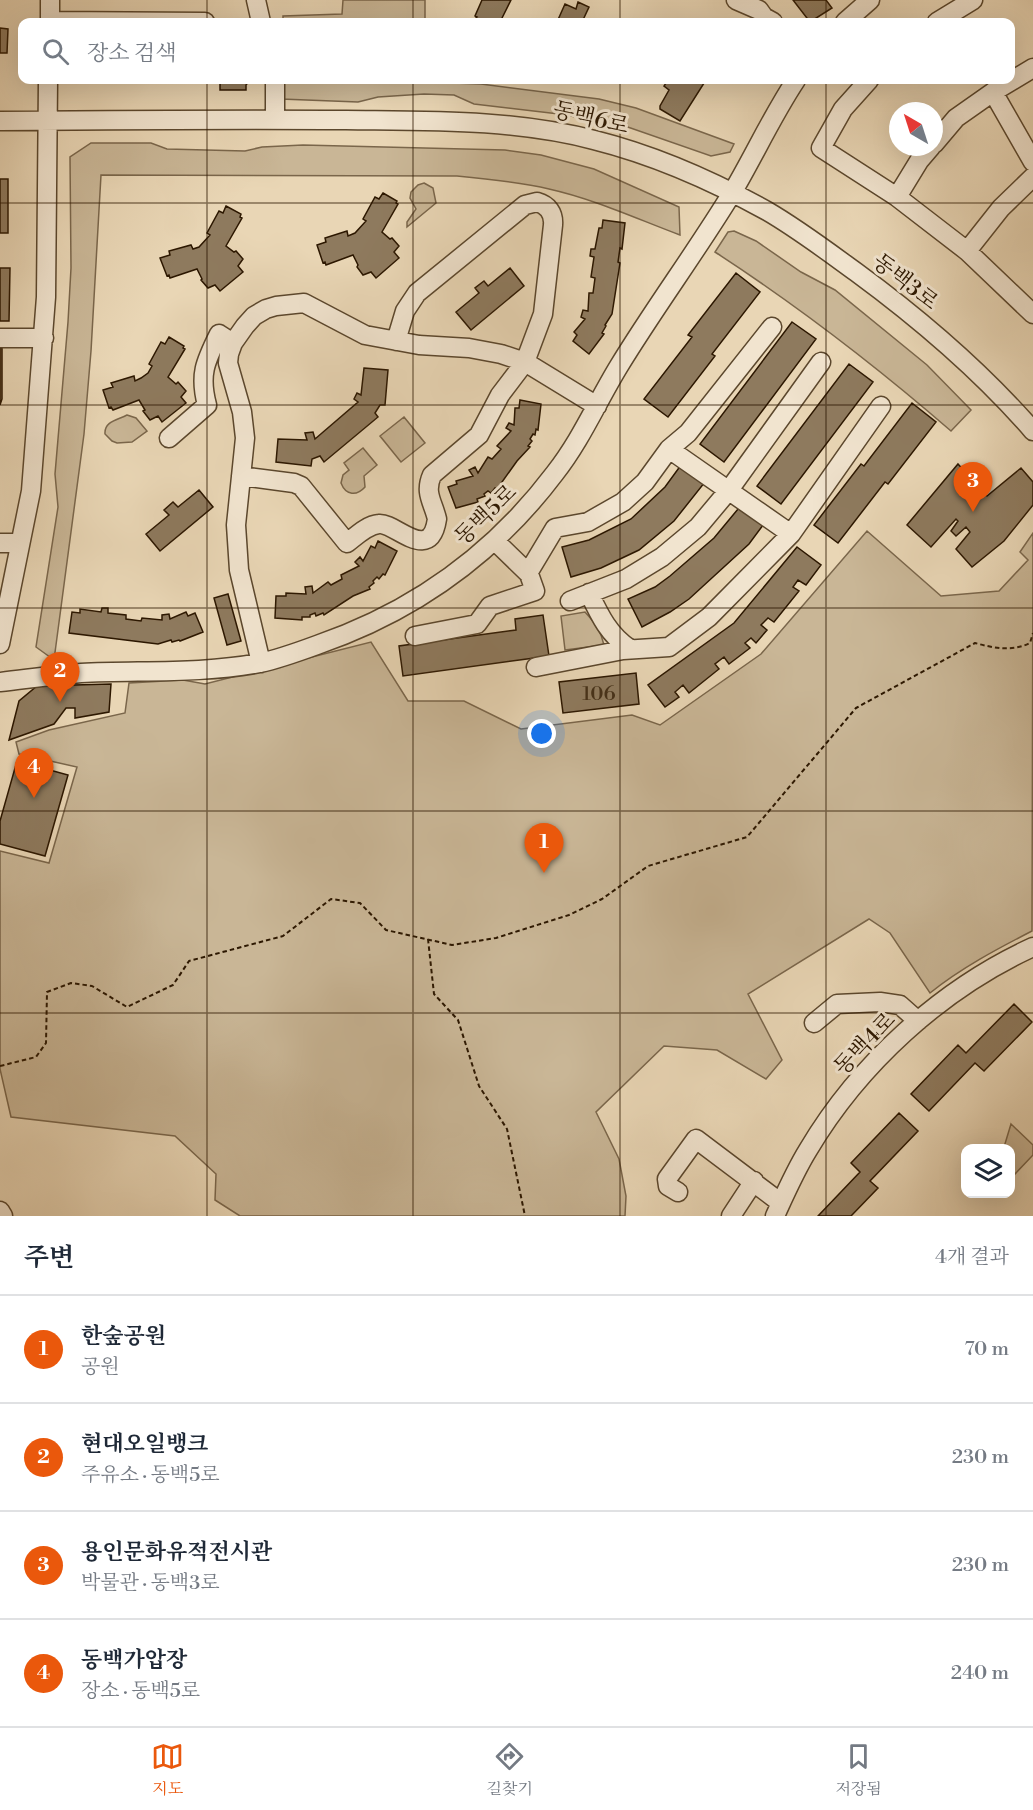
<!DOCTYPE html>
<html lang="ko">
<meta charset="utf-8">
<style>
body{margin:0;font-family:"Libre Bodoni","Noto Serif KR",serif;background:#f6f6f7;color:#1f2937}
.controls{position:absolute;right:18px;bottom:18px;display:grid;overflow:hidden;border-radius:12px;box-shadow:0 6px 24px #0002}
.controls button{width:54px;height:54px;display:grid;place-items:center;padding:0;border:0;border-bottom:2px solid #e0e1e3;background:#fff;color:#1f2937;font:30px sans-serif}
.compass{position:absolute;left:889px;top:102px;width:54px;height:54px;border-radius:50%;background:#fff;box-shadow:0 6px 24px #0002;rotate:321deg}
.you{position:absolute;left:542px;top:734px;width:21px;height:21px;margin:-15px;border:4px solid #fff;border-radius:50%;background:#1a73e8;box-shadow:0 0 0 9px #1a73e833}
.badge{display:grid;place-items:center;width:39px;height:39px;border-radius:50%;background:#ea580c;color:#fff;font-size:20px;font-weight:700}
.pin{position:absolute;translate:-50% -50px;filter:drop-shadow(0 2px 3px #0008)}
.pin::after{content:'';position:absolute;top:32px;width:21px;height:18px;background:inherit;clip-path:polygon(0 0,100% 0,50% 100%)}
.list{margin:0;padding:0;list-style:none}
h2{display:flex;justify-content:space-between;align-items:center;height:78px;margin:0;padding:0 24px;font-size:26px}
h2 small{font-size:20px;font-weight:400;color:#747a83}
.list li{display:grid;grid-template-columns:39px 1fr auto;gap:18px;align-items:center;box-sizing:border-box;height:108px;padding:0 24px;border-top:2px solid #e0e1e3}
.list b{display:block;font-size:22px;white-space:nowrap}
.list p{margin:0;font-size:20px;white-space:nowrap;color:#747a83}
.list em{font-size:20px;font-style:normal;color:#747a83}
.icon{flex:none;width:33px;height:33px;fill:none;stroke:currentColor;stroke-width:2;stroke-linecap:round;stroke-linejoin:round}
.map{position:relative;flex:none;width:1033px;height:1216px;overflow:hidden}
.search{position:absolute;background:#fff;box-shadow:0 6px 24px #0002;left:18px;right:18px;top:18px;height:66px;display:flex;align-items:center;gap:15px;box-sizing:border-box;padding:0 21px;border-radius:12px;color:#747a83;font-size:22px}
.sheet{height:510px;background:#fff}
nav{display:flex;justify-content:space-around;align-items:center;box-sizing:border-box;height:84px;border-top:2px solid #e0e1e3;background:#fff;font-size:16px;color:#747a83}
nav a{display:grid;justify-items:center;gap:3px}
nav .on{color:#ea580c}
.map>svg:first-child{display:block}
.green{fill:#c9b696;stroke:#7a664b;stroke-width:1.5}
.building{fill:#8e7a5e;stroke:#2c1700;stroke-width:1.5}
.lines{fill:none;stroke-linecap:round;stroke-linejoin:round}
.minor-casing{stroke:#5b472d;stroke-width:21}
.path{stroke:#2c1700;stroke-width:2;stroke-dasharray:4.5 3;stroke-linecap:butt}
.minor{stroke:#f1e4cf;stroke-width:18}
.grid{fill:none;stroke:#2c1700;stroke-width:1.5;stroke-opacity:0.55}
.labels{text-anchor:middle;stroke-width:6;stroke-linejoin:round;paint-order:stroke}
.number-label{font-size:20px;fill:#443018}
.street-label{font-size:22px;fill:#2c1700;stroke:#f1e4cf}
</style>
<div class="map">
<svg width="1033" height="1216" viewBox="0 0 1033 1216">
<rect width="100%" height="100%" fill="#e9d6b5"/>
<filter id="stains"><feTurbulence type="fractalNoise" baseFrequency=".00333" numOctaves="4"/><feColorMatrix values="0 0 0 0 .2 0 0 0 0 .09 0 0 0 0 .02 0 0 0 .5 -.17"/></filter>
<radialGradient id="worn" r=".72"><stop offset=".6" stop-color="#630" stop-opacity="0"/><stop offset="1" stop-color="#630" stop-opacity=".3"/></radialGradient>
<!-- green -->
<path class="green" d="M 343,0 L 425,0 L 425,22 L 283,22 L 283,16 L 342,14 Z
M 282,80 L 424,80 L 424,82 L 481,84 L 599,99 L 636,108 L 734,144 L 730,152 L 711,156 L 622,125 L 559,114 L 474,104 L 454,95 L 424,94 L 378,97 L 358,102 L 281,99 Z
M 91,143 L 151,143 L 167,149 L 245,151 L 262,147 L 303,145 L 505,150 L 541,155 L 594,169 L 679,207 L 680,235 C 637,219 594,199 549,189 C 519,182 488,179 457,176 L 101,175 L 91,351 L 84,434 L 54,660 L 36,647 L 58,507 L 55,474 L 68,322 L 71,268 L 70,157 Z
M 424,183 L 433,188 L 436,203 L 407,227 L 407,222 L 416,209 L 410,198 L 411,192 L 418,185 Z
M 734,231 L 756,241 L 801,272 L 835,290 L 927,365 L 971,410 L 951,431 C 876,366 798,306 715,252 L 728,232 Z
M 127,415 L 136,418 L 147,431 L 132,442 L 117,443 L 112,441 L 105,434 C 104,421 118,420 127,415 Z
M 404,417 L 425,443 L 401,462 L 380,436 Z
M 363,448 L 377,465 L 364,476 L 365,487 C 357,496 346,496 341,483 L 343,475 L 349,470 L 344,463 Z
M 867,531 L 941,596 L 999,591 L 1028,560 L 1020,552 L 1033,533 L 1032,931 C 997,949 961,968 930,993 L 890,933 L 869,919 L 748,994 L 782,1060 L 766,1079 L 717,1050 L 664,1046 L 596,1112 L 619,1159 L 626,1196 L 625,1216 L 240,1216 L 215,1200 L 216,1174 L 175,1136 L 11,1117 L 0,1069 L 0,851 L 49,863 L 77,767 L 19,754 L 16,742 L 49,730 L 125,713 L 129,683 L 183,680 L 205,684 L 371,642 L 408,701 L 464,701 L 521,729 L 632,715 L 660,725 L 761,654 Z
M 585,612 C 595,623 601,631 604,645 L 565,650 L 561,616 Z
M 1011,1124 L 1033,1145 L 1033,1155 L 1015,1174 L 1011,1167 L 1010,1148 L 1004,1148 L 1004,1147 Z"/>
<!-- building -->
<path class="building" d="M 482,0 L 511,0 L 500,22 L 482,22 L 475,19 L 477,17 L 475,16 Z
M 793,0 L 826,0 L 832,8 L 810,22 Z
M 578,2 L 589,7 L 582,22 L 557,22 L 565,4 L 576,9 Z
M 0,28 L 8,29 L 7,53 L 0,53 Z
M 220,80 L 250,80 L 246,85 L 246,90 L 220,90 Z
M 668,80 L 706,80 L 680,121 L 660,109 L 660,106 L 669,90 L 664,86 Z
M 0,179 L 8,179 L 8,233 L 0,233 Z
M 383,193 L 397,201 L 396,203 L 398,204 L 382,232 L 390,239 L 392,238 L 399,246 L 394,252 L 399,258 L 376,278 L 371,272 L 363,275 L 357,267 L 358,265 L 353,255 L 326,265 L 325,262 L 323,263 L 317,245 L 326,242 L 325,238 L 347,231 L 348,236 L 355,233 L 366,221 L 363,219 L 375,197 L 379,199 Z
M 226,206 L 241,214 L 240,217 L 242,218 L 226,246 L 234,252 L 236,251 L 243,259 L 238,266 L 243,272 L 220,291 L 215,285 L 208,288 L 201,280 L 202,279 L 197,269 L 170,278 L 169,275 L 167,276 L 160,258 L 170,255 L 169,251 L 191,245 L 193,249 L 199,247 L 210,235 L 207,233 L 219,211 L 223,213 Z
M 603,220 L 625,223 L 622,249 L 620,248 L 618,262 L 620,263 L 612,314 L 605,325 L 606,326 L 602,333 L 604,334 L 589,354 L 573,341 L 577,335 L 574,332 L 585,319 L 581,317 L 583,310 L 588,311 L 589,293 L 593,293 L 595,278 L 591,277 L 594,257 L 590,256 L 591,249 L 595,249 L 599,228 L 602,228 Z
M 0,268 L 10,268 L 9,321 L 0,321 Z
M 510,268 L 524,286 L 471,330 L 456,312 L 479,293 L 475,288 L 484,281 L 488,286 Z
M 736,273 L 760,292 L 712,354 L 715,356 L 668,417 L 644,399 L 692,337 L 688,335 Z
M 792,322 L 816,339 L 724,462 L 700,444 Z
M 169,337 L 184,346 L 183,348 L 185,349 L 168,377 L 176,384 L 178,382 L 186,391 L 181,397 L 186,403 L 162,422 L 158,416 L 150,420 L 143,411 L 145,410 L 139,400 L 113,410 L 111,407 L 109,408 L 103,390 L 113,387 L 111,383 L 134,376 L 135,381 L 141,378 L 148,373 L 152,366 L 149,364 L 161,342 L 165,344 Z
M 0,348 L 2,348 L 2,399 L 0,405 Z
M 849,364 L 873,382 L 781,504 L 757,486 Z
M 364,368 L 388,370 L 385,405 L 380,405 L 375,413 L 378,417 L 324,462 L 320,456 L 312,459 L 311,466 L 276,462 L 278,439 L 307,440 L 305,433 L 313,432 L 315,439 L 358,402 L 354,399 L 357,393 L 361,395 Z
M 520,400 L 541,404 L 538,430 L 536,429 L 535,435 L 533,434 L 530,439 L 532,441 L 528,446 L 530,447 L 517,461 L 497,489 L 495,488 L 491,493 L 488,491 L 484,494 L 485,496 L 477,499 L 478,502 L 456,508 L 448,487 L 457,484 L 456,481 L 473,476 L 469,470 L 475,467 L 478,473 L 488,457 L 492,459 L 501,449 L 497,446 L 511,431 L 506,428 L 509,423 L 514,425 L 515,408 L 519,408 Z
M 912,403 L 936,422 L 888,484 L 885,482 L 838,543 L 814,525 L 861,464 L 864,466 Z
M 958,464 L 987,496 L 1021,468 L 1033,482 L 1033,505 L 1004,541 L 972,567 L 956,549 L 970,532 L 966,527 L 956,536 L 951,531 L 958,521 L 956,519 L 931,547 L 907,525 Z
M 681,465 L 705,482 L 674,521 L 639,550 L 601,568 L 571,577 L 562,547 L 589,540 L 631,519 L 665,487 Z
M 199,490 L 213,507 L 160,551 L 146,534 L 169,515 L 164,510 L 173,502 L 178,507 Z
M 743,503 L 766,521 L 749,544 L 689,599 L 670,612 L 642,627 L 628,599 L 655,587 L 670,576 L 714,538 Z
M 378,541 L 397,551 L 385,575 L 383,574 L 379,579 L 377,577 L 373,581 L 374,583 L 369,587 L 370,589 L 353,596 L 324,615 L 323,613 L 316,616 L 315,613 L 310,615 L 310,617 L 302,617 L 302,620 L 275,618 L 276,596 L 286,596 L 286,593 L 306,594 L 305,587 L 312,586 L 313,593 L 328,582 L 331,585 L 342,579 L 341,575 L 359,566 L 355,562 L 360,557 L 363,561 L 371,546 L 375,548 Z
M 797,547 L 821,565 L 806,585 L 798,580 L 793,587 L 799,591 L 774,622 L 768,618 L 761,625 L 767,630 L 756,643 L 751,638 L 745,643 L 750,648 L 729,664 L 724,657 L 715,664 L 719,669 L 689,693 L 683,685 L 675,692 L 679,697 L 665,707 L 648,685 L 734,623 Z
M 228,594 L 241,641 L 227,645 L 214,598 Z
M 102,608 L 108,608 L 108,613 L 126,615 L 126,619 L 141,621 L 142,618 L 162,620 L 162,615 L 169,614 L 170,619 L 186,612 L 188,616 L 195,613 L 203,632 L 180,641 L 179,640 L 172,642 L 171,640 L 158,644 L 69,633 L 72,612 L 80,613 L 80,609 L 101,612 Z
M 543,615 L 549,656 L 403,676 L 399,646 L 516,630 L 515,619 Z
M 636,673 L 639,704 L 563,713 L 559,682 Z
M 111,684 L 109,712 L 75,718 L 75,708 L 66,708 L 54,724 L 9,740 L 19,701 L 37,686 Z
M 17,761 L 68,775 L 45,856 L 0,844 L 0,821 Z
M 1014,1004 L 1032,1022 L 984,1071 L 975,1063 L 929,1111 L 911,1094 L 958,1045 L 966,1053 Z
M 899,1113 L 918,1131 L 870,1181 L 878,1188 L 851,1216 L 818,1216 L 860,1172 L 851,1163 Z"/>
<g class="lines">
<!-- minor casing -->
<g class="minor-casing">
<path id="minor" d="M 256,0 L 261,22
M 736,0 L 759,10 L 764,17 L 773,22
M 50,21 L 205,22
M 50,22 L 50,0
M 845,22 L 870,0
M 937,22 L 973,0
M 869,80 L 843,109 L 821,148 L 897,197 L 967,251 L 1033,314
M 993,92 L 1033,162
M 275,119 L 275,80
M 0,121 C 115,120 231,119 346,120 C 428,121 514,119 594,140 C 654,155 713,181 767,211 C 798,229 827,251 856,272 C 920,319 981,371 1033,431
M 934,144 L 956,118 L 993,92 L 1033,68
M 897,197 L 919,161 L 931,147
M 967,251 L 1001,208 L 1033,177
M 0,338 L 44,338
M 169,438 L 207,405 C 199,375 205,362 219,334 L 233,343
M 669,449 L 791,534
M 241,476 L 294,483 L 301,486 L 347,543 C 356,536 367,525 379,524 C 395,522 430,565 437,519 C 433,502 424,493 432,475 L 479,435 L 500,395 L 525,362 L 543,314 L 553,225 C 554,213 548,205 537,202 L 525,205 L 417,293 L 405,311 L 396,341
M 0,543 L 20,543
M 528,573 L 555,528 L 588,522 L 623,502 L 645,482 L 669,449 L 688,433 L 772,327
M 589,593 C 600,616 609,635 630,649
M 570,601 L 626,579 L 662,557 L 698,527 L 729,490 L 821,362
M 415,636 L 477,624 L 490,606 L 535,591 L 529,574 L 495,541
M 0,644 L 31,491 L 46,297 L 48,80
M 261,663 L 239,570 L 236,525 L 245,438 L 242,412 L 228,363 L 229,354 L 233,343 L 245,326 L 254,316 L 266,309 L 276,306 L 304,303 L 365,335 L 419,345 L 469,348 L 501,354 L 525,362 L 597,406
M 536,667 L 623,650 L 669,647 L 709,617 L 791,534 L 881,406
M 0,682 C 27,679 54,675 81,673 C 140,670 201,674 260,663 C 279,659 298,652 317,645 C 413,612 494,554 555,473 C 581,440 597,402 619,366 C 655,307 696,252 732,193 C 754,156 772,116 796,80
M 814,1023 L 837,1004 L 880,1002 L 900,1005 L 918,1021
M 678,1192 L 668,1186 L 667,1179 L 696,1139 L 781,1203
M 0,1211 L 3,1216
M 731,1216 L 754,1181
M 775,1216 C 785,1194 795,1171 808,1150 C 859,1064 941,989 1033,947"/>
</g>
<!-- path -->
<path class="path" d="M 428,939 L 434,994 L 458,1020 L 479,1086 L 507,1129 L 525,1216
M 0,1066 L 36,1057 L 46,1043 L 47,992 L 71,983 L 92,986 L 127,1007 L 173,985 L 189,961 L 283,936 L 331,899 L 360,903 L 386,930 L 452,945 L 496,938 L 569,915 L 602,899 L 648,866 L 747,837 L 856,708 L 975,643 C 994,648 1012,652 1030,643 L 1033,633"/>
<!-- minor -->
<use href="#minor" class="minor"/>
</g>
<!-- grid -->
<path class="grid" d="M 207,0 L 207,22M 413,0 L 413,22M 620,0 L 620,22M 826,0 L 826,22M 207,80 L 207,1216M 413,80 L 413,1216M 620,80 L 620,1216M 826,80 L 826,1216M 0,203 L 1033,203M 0,405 L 1033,405M 0,608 L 1033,608M 0,811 L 1033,811M 0,1013 L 1033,1013"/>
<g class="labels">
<!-- number labels -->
<g class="number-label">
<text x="599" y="700">106</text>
</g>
<!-- street labels -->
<g class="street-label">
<text transform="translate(591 117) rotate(13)" y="8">동백6로</text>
<text transform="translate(906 281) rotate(38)" y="8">동백3로</text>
<text transform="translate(485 514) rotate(-44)" y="8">동백5로</text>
<text transform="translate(864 1043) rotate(-46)" y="8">동백4로</text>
</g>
</g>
<rect width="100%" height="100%" filter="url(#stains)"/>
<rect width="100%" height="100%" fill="url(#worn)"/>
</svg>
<div class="controls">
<button><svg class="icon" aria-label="layers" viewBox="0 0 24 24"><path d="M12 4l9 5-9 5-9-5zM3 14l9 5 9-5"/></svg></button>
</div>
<svg class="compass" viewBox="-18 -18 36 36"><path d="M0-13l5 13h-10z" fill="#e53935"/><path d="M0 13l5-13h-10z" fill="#747a83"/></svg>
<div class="you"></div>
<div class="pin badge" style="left:544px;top:873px">1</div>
<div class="pin badge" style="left:60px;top:702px">2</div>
<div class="pin badge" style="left:973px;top:512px">3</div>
<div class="pin badge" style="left:34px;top:798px">4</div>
<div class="search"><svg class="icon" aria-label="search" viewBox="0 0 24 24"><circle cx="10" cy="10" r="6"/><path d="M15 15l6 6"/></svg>장소 검색</div>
</div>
<section class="sheet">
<h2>주변<small>4개 결과</small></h2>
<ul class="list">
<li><span class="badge">1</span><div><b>한숲공원</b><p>공원</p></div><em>70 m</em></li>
<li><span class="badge">2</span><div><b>현대오일뱅크</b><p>주유소 · 동백5로</p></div><em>230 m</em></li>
<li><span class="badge">3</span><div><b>용인문화유적전시관</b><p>박물관 · 동백3로</p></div><em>230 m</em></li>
<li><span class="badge">4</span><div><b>동백가압장</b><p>장소 · 동백5로</p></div><em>240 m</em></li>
</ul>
</section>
<nav>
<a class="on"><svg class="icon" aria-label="map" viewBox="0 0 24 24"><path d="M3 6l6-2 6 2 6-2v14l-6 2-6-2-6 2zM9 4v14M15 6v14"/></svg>지도</a>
<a><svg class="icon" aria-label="directions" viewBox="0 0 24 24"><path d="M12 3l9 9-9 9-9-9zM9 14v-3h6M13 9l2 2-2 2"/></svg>길찾기</a>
<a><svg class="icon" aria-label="saved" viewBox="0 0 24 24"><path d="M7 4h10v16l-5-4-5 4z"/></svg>저장됨</a>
</nav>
